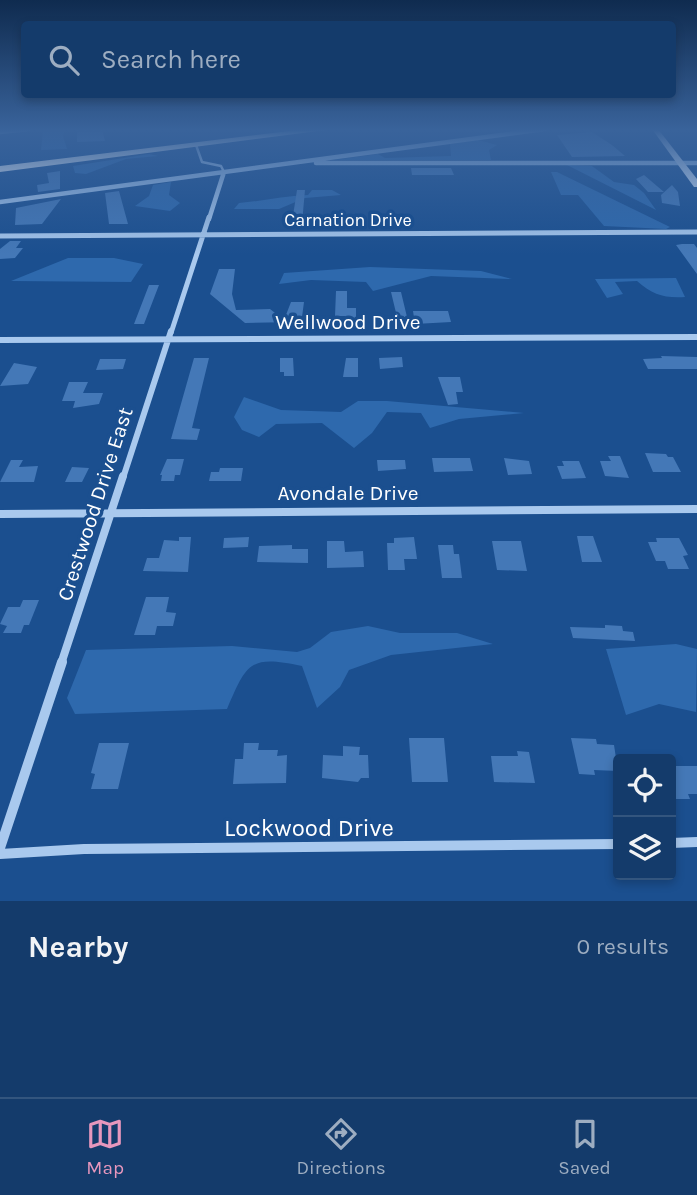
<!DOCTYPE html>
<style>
body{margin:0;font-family:Karla,sans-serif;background:#1d4271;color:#f1f3f6}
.controls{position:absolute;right:21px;bottom:21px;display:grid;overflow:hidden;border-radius:7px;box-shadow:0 4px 10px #0003}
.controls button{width:63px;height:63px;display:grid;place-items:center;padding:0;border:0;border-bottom:2px solid #33557e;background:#143b6b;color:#f1f3f6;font:35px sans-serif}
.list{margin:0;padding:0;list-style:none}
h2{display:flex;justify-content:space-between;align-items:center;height:91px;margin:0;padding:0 28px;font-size:30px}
h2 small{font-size:23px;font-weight:400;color:#9dadc1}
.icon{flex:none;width:38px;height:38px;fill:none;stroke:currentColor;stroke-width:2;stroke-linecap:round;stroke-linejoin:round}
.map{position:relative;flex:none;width:697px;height:901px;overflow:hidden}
.search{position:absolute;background:#143b6b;box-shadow:0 4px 10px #0003;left:21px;right:21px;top:21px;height:77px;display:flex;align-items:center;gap:18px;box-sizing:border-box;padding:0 24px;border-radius:7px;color:#9dadc1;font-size:26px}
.sheet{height:196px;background:#143b6b}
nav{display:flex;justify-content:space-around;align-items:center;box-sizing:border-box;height:98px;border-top:2px solid #33557e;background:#143b6b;font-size:19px;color:#9dadc1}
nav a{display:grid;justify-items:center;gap:4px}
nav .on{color:#e797bd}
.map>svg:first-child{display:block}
.green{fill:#2e69ad}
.building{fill:#4478b7}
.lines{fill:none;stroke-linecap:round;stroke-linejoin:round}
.lane{stroke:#a9c9ee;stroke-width:2.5}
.street-far4{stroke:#a9c9ee;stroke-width:4.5}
.street-far3{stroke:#a9c9ee;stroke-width:5}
.street-far2{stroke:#a9c9ee;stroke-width:6}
.street-far1{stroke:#a9c9ee;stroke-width:8}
.street{stroke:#a9c9ee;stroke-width:10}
.secondary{fill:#d6e6fa;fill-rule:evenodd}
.highway{fill:#fff;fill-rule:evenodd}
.labels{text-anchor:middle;stroke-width:7;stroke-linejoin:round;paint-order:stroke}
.far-street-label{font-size:18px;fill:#fff;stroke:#1b4f8f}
.street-label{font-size:21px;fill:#fff;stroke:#1b4f8f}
.near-street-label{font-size:24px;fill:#fff;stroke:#1b4f8f}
</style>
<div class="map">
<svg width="697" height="901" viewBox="0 0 697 901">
<rect width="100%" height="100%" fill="#1b4f8f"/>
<!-- green -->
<path class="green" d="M 65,129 L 63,136 L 67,149 L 41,150 L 43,130 Z
M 478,140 L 497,145 L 489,150 L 491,160 L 333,160 L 378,154 L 385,158 L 451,156 L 450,144 Z
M 149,154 L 158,156 L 126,159 L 86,174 L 75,173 L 73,166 Z
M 567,165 L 592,166 L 614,182 L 634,185 L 644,193 L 656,210 Z
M 551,172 L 557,172 L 670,227 L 666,229 L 604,226 L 578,195 L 561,195 Z
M 171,182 L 169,195 L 180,203 L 170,211 L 135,206 L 149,196 L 153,185 Z
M 312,190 L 332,190 L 341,195 L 305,198 L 279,209 L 234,209 L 239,203 C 263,201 284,196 308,195 Z
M 68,258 L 114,258 L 143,264 L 131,282 L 11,281 Z
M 370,267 L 481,271 L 512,279 L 431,276 L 373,291 L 366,282 L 311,280 L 279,284 L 284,273 Z
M 676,278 L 685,297 C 663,298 653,295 637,281 L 615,282 L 623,294 L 607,298 L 595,279 Z
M 244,397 L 281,410 L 341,412 L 358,401 L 387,401 L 524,413 L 459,419 L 430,428 L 421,413 L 387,412 L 372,433 L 354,448 L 322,423 L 276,424 L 259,437 L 242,430 L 234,417 Z
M 368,626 L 400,633 L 457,633 L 493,644 L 391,655 L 349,670 L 340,687 L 317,708 L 302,666 C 249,655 247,663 227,709 L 75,714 L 67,698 L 86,650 L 232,646 L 297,652 L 310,648 L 331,632 Z
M 676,644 L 697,649 L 696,712 L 659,704 L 626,715 L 606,649 Z"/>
<!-- building -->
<path class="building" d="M 77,129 L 102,129 L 105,141 L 77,142 Z
M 592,132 L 612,145 L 625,156 L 572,157 L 557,135 Z
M 411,168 L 451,168 L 454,175 L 412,175 Z
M 60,171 L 60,189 L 38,192 L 37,185 L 49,183 L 47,173 Z
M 644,175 L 664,192 L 648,192 L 636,179 Z
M 672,185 L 678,192 L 680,206 L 662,203 L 661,195 Z
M 297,190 L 305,190 L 302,223 L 292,222 Z
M 119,191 L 128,224 L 109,224 L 105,193 Z
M 61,199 L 42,224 L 15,225 L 16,208 Z
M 10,241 L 21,241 L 16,248 L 23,248 L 15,258 L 0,259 L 0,249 Z
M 682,244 L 694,244 L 697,248 L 697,274 L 676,245 Z
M 219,269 L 235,269 L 232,294 L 236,310 L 270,309 L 284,320 L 291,302 L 304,302 L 302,317 L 296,317 L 295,322 L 245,323 L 210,294 Z
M 149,285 L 159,285 L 144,324 L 134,324 Z
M 336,291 L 347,291 L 347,308 L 356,308 L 356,321 L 345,321 L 345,316 L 335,316 Z
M 391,292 L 401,292 L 407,317 L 397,317 Z
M 413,311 L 448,311 L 451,322 L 415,324 Z
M 661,356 L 697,357 L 697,369 L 648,369 L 643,359 L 662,358 Z
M 402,357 L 403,367 L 380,369 L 379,358 Z
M 194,358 L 209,358 L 192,428 L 200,429 L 197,440 L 171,439 Z
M 280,358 L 293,358 L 294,376 L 284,376 L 284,372 L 280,372 Z
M 346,358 L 358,358 L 358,377 L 343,377 Z
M 100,359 L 126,359 L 123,369 L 96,370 Z
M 14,363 L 37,367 L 28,384 L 0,386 Z
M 438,377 L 460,377 L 463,392 L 456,392 L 458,404 L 448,405 Z
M 69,382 L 88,382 L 83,393 L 103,393 L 99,404 L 73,408 L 75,401 L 62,401 Z
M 645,453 L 666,454 L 668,457 L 673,457 L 681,472 L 653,472 Z
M 608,456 L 620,456 L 629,478 L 605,476 L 600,461 L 611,461 Z
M 432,458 L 470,458 L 473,471 L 434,472 Z
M 504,458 L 529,461 L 532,474 L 508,475 Z
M 167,459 L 184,459 L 180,475 L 175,475 L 174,481 L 161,481 L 162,475 L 160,475 Z
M 11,460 L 23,460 L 19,467 L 38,466 L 34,482 L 0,482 Z
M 377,460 L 405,460 L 406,469 L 378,471 Z
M 562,461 L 579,461 L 586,478 L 562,479 L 557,466 L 564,466 Z
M 72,467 L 89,468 L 82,482 L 65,482 Z
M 220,468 L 243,468 L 241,481 L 209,481 L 211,472 L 219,472 Z
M 577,536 L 593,536 L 602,562 L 582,562 Z
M 179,537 L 191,537 L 188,572 L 143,571 L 147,558 L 159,558 L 164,540 L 179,541 Z
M 249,537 L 248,547 L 223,548 L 224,538 Z
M 414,537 L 417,559 L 404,559 L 405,570 L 388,570 L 387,543 L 394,543 L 394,538 Z
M 656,538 L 679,538 L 688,555 L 683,556 L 689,569 L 668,569 L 665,561 L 656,561 L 648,542 L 657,542 Z
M 327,541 L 344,541 L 345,552 L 363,551 L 364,567 L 327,568 Z
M 492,541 L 521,541 L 527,571 L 497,570 Z
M 292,545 L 292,549 L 308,549 L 308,563 L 257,562 L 259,546 Z
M 438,545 L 453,545 L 454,554 L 459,554 L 462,578 L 442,578 Z
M 146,597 L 169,597 L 166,612 L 176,613 L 173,626 L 157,626 L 155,635 L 134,635 Z
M 23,600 L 39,600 L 29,625 L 24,625 L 21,633 L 3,633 L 7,626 L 0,624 L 8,607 L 20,607 Z
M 605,625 L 622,626 L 623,631 L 633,632 L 635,641 L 573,638 L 570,627 L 605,628 Z
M 409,738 L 444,738 L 448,782 L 412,782 Z
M 571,738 L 596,739 L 597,744 L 614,745 L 618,771 L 594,770 L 595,775 L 579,774 Z
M 99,743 L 129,743 L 118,789 L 91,789 L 95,774 L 91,773 Z
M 244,743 L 259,743 L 258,750 L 278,750 L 277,756 L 287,755 L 286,783 L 233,784 L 235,759 L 243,759 Z
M 343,746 L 360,747 L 359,755 L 368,755 L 369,778 L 361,778 L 358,782 L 322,778 L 323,755 L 343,756 Z
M 517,751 L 529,752 L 535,783 L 494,782 L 491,756 L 518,756 Z
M 671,766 L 697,766 L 697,794 L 688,794 L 690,799 L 671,799 Z"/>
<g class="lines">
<!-- lane -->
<path class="lane" d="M 196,145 L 202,162 L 221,166 L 224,172"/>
<!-- street-far4 -->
<path class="street-far4" d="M 0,132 L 29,129
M 316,163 L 697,163
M 0,202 L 545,129
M 209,219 L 224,172"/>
<!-- street-far3 -->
<path class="street-far3" d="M 0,236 L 697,232
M 171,333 L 209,217"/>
<!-- street-far2 -->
<path class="street-far2" d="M 0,340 L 697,337
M 123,478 L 171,331"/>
<!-- street-far1 -->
<path class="street-far1" d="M 0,514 L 697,509
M 61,664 L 123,476"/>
<!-- street -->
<path class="street" d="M 671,843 L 697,842
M 0,848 L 62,662
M 0,854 L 84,849 L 618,844"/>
<!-- secondary -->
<path class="secondary" d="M 652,129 L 658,129 L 697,179 L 697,187 L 694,187 Z"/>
<!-- highway -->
<path class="highway" d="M 306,129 L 334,129 L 0,172 L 0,166 Z"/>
</g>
<!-- sky -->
<linearGradient id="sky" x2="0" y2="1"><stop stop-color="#0f2b4f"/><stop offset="0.51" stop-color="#39639b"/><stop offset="1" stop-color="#39639b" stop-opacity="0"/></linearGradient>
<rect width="697" height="255" fill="url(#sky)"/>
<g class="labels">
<!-- far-street labels -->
<g class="far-street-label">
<text x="348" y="226">Carnation Drive</text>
</g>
<!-- street labels -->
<g class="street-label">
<text x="348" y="329">Wellwood Drive</text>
<text x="348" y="500">Avondale Drive</text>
<text transform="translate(95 504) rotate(-72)" y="7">Crestwood Drive East</text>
</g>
<!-- near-street labels -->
<g class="near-street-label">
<text x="309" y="836">Lockwood Drive</text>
</g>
</g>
</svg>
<div class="controls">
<button><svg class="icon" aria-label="locate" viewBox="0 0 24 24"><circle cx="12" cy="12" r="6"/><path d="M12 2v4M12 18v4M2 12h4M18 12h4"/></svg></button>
<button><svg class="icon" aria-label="layers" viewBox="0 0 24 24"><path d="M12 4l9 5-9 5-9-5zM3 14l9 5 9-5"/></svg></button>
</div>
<div class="search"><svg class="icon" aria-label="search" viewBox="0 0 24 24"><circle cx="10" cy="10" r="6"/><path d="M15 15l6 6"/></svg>Search here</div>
</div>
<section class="sheet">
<h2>Nearby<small>0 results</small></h2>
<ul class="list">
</ul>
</section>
<nav>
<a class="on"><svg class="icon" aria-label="map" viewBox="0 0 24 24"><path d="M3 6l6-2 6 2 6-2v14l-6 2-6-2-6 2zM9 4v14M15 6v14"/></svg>Map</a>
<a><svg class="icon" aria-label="directions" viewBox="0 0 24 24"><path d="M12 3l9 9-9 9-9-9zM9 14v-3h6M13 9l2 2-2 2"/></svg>Directions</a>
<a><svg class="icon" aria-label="saved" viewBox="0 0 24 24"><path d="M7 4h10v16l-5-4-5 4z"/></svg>Saved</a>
</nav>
